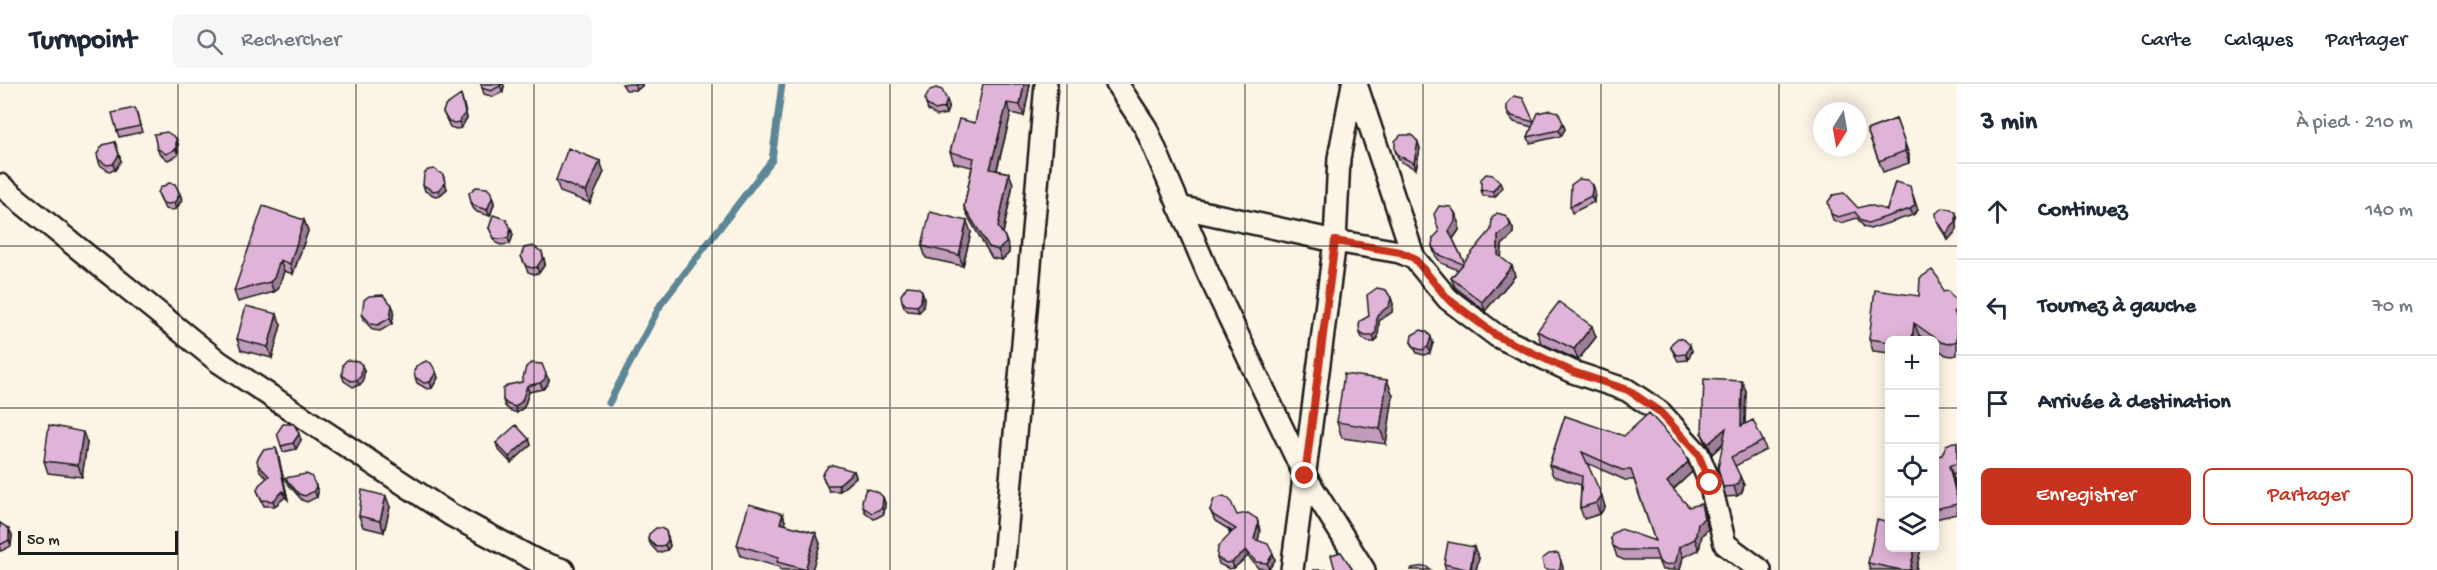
<!DOCTYPE html>
<html lang="fr">
<meta charset="utf-8">
<style>
body{margin:0;font-family:"Gochi Hand",sans-serif;background:#f6f6f7;color:#1f2937}
.controls{position:absolute;right:18px;bottom:18px;display:grid;overflow:hidden;border-radius:9px;box-shadow:0 3px 15px #0003}
.controls button{width:54px;height:54px;display:grid;place-items:center;padding:0;border:0;border-bottom:2px solid #e0e1e3;background:#fff;color:#1f2937;font:30px sans-serif}
.compass{position:absolute;left:1813px;top:18px;width:54px;height:54px;border-radius:50%;background:#fff;box-shadow:0 3px 15px #0003;rotate:191deg}
.scale{position:absolute;left:18px;bottom:15px;width:160px;box-sizing:border-box;padding-left:6px;border:3px solid #1c1c1c;border-top:0;font-size:16px;line-height:21px;white-space:nowrap;color:#1c1c1c;-webkit-text-stroke:4px #fcf5e5;paint-order:stroke}
.stop{position:absolute;width:18px;height:18px;margin:-14px;border:4px solid #c8321e;border-radius:50%;background:#fff}
.stop.end{background:#c8321e;border-color:#fff;box-shadow:0 2px 6px #0008}
.list{margin:0;padding:0;list-style:none}
h2{display:flex;justify-content:space-between;align-items:center;height:78px;margin:0;padding:0 24px;font-size:26px}
h2 small{font-size:20px;font-weight:400;color:#747a83}
.list li{display:grid;grid-template-columns:39px 1fr auto;gap:18px;align-items:center;box-sizing:border-box;height:96px;padding:0 24px;border-top:2px solid #e0e1e3}
.list b{display:block;font-size:22px;white-space:nowrap}
.list em{font-size:20px;font-style:normal;color:#747a83}
.actions{display:flex;gap:12px;padding:18px 24px}
.actions a{flex:1;padding:14px 0;border:2px solid #c8321e;border-radius:9px;text-align:center;font-size:21px;color:#c8321e}
.actions .main{background:#c8321e;color:#fff}
.icon{flex:none;width:33px;height:33px;fill:none;stroke:currentColor;stroke-width:2;stroke-linecap:round;stroke-linejoin:round}
.map{position:relative;flex:none;width:1957px;height:486px;overflow:hidden}
header{display:flex;align-items:center;gap:36px;box-sizing:border-box;height:84px;padding:0 30px;background:#fff;border-bottom:2px solid #e0e1e3}
header strong{font-size:28px}
nav{display:flex;gap:33px;margin-inline-start:auto;font-size:21px}
.search{width:420px;height:54px;background:#f6f6f7;display:flex;align-items:center;gap:15px;box-sizing:border-box;padding:0 21px;border-radius:9px;color:#747a83;font-size:22px}
main{display:flex}
aside{flex:1;background:#fff}
.map>svg:first-child{display:block}
.lines{fill:none;stroke-linecap:round;stroke-linejoin:round}
.stream{stroke:#5d8697;stroke-width:7}
.minor-casing{stroke:#1c1c1c;stroke-width:26}
.minor{stroke:#fcf5e5;stroke-width:21}
.wall{fill:#c19bba;stroke:#1c1c1c;stroke-width:1.5}
.shaded-wall{fill:#9d7e97;stroke:#1c1c1c;stroke-width:1.5}
.building{fill:#e0b4d8;stroke:#1c1c1c;stroke-width:1.5}
.route{stroke:#c8321e;stroke-width:8}
.grid{fill:none;stroke:#1c1c1c;stroke-width:1.5;stroke-opacity:0.55}
</style>
<header>
<strong>Turnpoint</strong>
<div class="search"><svg class="icon" aria-label="search" viewBox="0 0 24 24"><circle cx="10" cy="10" r="6"/><path d="M15 15l6 6"/></svg>Rechercher</div>
<nav><a>Carte</a><a>Calques</a><a>Partager</a></nav>
</header>
<main>
<div class="map">
<svg width="1957" height="486" viewBox="0 0 1957 486">
<rect width="100%" height="100%" fill="#fcf5e5"/>
<filter id="ink" filterUnits="userSpaceOnUse"><feTurbulence type="fractalNoise" baseFrequency=".0167" numOctaves="2"/><feDisplacementMap in="SourceGraphic" scale="12" xChannelSelector="R" yChannelSelector="G"/><feConvolveMatrix kernelMatrix="1 2 1 2 8 2 1 2 1" color-interpolation-filters="sRGB"/></filter>
<g filter="url(#ink)">
<g class="lines">
<!-- stream -->
<path class="stream" d="M 609,319 L 661,220 L 772,76 L 782,0"/>
<!-- minor casing -->
<g class="minor-casing">
<path id="minor" d="M 1117,0 L 1146,44 L 1208,189 L 1305,392 L 1364,486
M 1356,0 L 1414,174
M 0,101 L 219,278 L 451,431 L 537,477 L 563,486
M 1179,123 L 1335,157 L 1400,168 L 1414,174 L 1448,215 L 1497,252 L 1573,288 L 1627,306 L 1660,328 L 1698,370 L 1710,399 L 1725,460 L 1760,486
M 1003,486 L 1046,0
M 1292,486 L 1335,157 L 1339,74 L 1353,0"/>
</g>
<!-- minor -->
<use href="#minor" class="minor"/>
</g>
<!-- wall -->
<path class="wall" d="M 481,0 L 503,0 L 504,2 L 503,8 L 493,13 L 484,10 Z
M 622,0 L 642,0 L 642,2 L 637,6 L 626,6 Z
M 1030,0 L 1024,32 L 1011,29 L 997,86 L 1009,89 L 1013,100 L 1003,150 L 1009,164 L 1009,169 L 1002,176 L 992,174 L 968,133 L 964,123 L 972,83 L 954,79 L 950,68 L 975,39 Z
M 947,16 L 949,22 L 946,30 L 937,32 L 928,26 L 926,20 Z
M 463,17 L 467,34 L 461,44 L 456,45 L 450,43 L 443,28 Z
M 1507,26 L 1534,38 L 1565,45 L 1561,52 L 1530,59 L 1528,53 L 1532,43 L 1514,38 L 1509,32 Z
M 137,30 L 142,48 L 119,53 L 117,47 Z
M 1896,35 L 1909,71 L 1909,79 L 1883,88 L 1867,46 Z
M 176,54 L 178,60 L 178,71 L 168,76 L 159,69 L 157,64 Z
M 115,58 L 121,77 L 115,86 L 109,87 L 100,81 L 98,75 Z
M 1420,64 L 1416,85 L 1401,78 L 1397,72 L 1395,66 Z
M 604,88 L 590,119 L 560,108 L 556,96 Z
M 443,91 L 447,105 L 440,111 L 435,112 L 425,107 L 423,101 Z
M 1895,98 L 1918,126 L 1913,131 L 1870,145 L 1864,143 L 1857,134 L 1841,139 L 1833,136 L 1831,130 L 1858,124 L 1887,126 Z
M 1593,101 L 1595,107 L 1594,118 L 1572,129 L 1570,123 Z
M 1502,104 L 1495,113 L 1483,112 L 1481,106 Z
M 158,109 L 180,110 L 182,116 L 176,125 L 171,126 L 165,125 Z
M 493,114 L 494,120 L 490,132 L 477,128 L 473,124 L 471,118 Z
M 1455,129 L 1459,138 L 1459,146 L 1453,155 L 1464,178 L 1513,145 L 1513,151 L 1502,161 L 1501,174 L 1512,182 L 1515,192 L 1485,227 L 1455,203 L 1451,194 L 1458,186 L 1441,179 L 1435,171 L 1432,162 Z
M 1956,129 L 1957,133 L 1957,146 L 1948,156 L 1939,142 L 1937,136 Z
M 304,136 L 308,147 L 293,190 L 284,187 L 278,205 L 274,208 L 238,218 L 234,207 Z
M 489,144 L 511,145 L 513,151 L 510,160 L 501,161 L 496,159 Z
M 971,148 L 963,182 L 926,174 L 922,162 Z
M 521,172 L 544,174 L 545,180 L 539,189 L 534,190 L 528,188 Z
M 922,207 L 924,213 L 923,224 L 919,228 L 908,227 L 904,223 L 902,217 Z
M 1944,208 L 1957,218 L 1957,271 L 1952,272 L 1946,271 L 1935,263 L 1935,256 L 1926,256 L 1919,251 L 1918,256 L 1890,256 L 1890,269 L 1873,267 L 1869,255 L 1919,212 Z
M 1391,214 L 1393,220 L 1392,228 L 1379,237 L 1378,254 L 1375,258 L 1368,258 L 1362,254 L 1360,249 Z
M 394,226 L 392,240 L 380,247 L 373,246 L 364,236 L 362,230 Z
M 281,241 L 272,274 L 241,266 L 237,255 Z
M 1537,247 L 1596,253 L 1578,276 L 1541,259 Z
M 1411,258 L 1433,259 L 1430,269 L 1424,271 L 1417,269 Z
M 1671,264 L 1692,267 L 1688,276 L 1678,277 Z
M 364,287 L 363,298 L 359,301 L 353,303 L 344,297 L 342,291 Z
M 436,288 L 438,294 L 432,304 L 427,305 L 417,299 L 415,293 Z
M 549,296 L 547,301 L 543,305 L 529,308 L 524,323 L 517,329 L 509,326 L 505,322 L 503,316 L 508,301 Z
M 1387,296 L 1393,312 L 1386,360 L 1342,354 L 1337,338 Z
M 1746,307 L 1745,341 L 1763,357 L 1766,366 L 1735,382 L 1744,401 L 1742,408 L 1737,412 L 1726,413 L 1723,403 L 1723,360 L 1712,370 L 1706,359 L 1702,350 Z
M 1565,332 L 1688,378 L 1692,388 L 1673,406 L 1689,423 L 1704,430 L 1708,445 L 1702,451 L 1699,466 L 1683,473 L 1680,486 L 1662,486 L 1658,476 L 1624,476 L 1617,473 L 1611,455 L 1655,457 L 1634,396 L 1625,396 L 1587,379 L 1605,423 L 1600,430 L 1584,435 L 1580,424 L 1581,401 L 1553,392 L 1549,381 Z
M 529,355 L 531,361 L 511,379 L 498,365 L 496,359 Z
M 301,356 L 296,365 L 283,368 L 281,362 Z
M 87,359 L 82,393 L 48,389 L 44,377 Z
M 1957,359 L 1957,389 L 1953,391 L 1957,410 L 1957,430 L 1935,435 L 1935,373 L 1942,371 Z
M 278,370 L 288,416 L 285,413 L 275,422 L 264,422 L 257,406 L 267,394 L 260,387 L 258,381 Z
M 854,387 L 856,393 L 840,407 L 829,407 L 822,391 Z
M 285,394 L 316,402 L 318,408 L 317,413 L 307,418 L 302,416 L 288,400 Z
M 883,413 L 885,419 L 884,430 L 874,435 L 865,428 L 863,423 Z
M 390,423 L 384,448 L 363,443 L 359,432 Z
M 1210,426 L 1257,435 L 1260,447 L 1258,457 L 1273,470 L 1275,476 L 1269,485 L 1258,484 L 1248,472 L 1234,484 L 1229,485 L 1219,480 L 1217,474 L 1230,450 L 1229,447 L 1233,448 L 1215,437 Z
M 783,430 L 786,441 L 816,449 L 820,460 L 812,486 L 780,486 L 779,483 L 741,472 L 737,461 Z
M 0,439 L 9,445 L 12,451 L 11,462 L 1,467 L 0,467 Z
M 668,452 L 670,462 L 667,466 L 658,469 L 651,461 L 648,455 Z
M 1890,464 L 1921,464 L 1916,486 L 1870,486 L 1868,479 Z
M 1479,474 L 1476,486 L 1446,486 L 1444,480 Z"/>
<!-- shaded-wall -->
<path class="shaded-wall" d="M 501,0 L 503,0 L 504,2 L 503,8 L 500,2 Z
M 635,0 L 642,0 L 642,2 L 637,6 Z
M 1024,0 L 1030,0 L 1024,32 L 1020,21 Z
M 461,11 L 467,34 L 461,44 L 459,38 Z
M 947,16 L 949,22 L 946,30 L 944,24 Z
M 1007,19 L 1011,29 L 994,96 L 990,85 Z
M 1563,39 L 1565,45 L 1561,52 L 1559,46 Z
M 176,54 L 178,60 L 178,71 L 176,65 Z
M 115,58 L 121,77 L 115,86 L 113,80 Z
M 1418,58 L 1420,64 L 1416,85 L 1414,79 Z
M 1905,60 L 1909,71 L 1909,79 L 1905,67 Z
M 600,77 L 604,88 L 590,119 L 586,108 Z
M 1009,89 L 1013,100 L 1002,153 L 998,143 Z
M 443,91 L 447,105 L 440,111 L 438,106 Z
M 1500,98 L 1502,104 L 1495,113 L 1493,107 Z
M 1593,101 L 1595,107 L 1594,118 L 1591,112 Z
M 491,108 L 494,120 L 490,132 L 487,126 Z
M 1912,108 L 1918,126 L 1913,131 L 1910,125 Z
M 180,110 L 182,116 L 176,125 L 174,119 Z
M 1455,129 L 1459,138 L 1459,146 L 1452,156 L 1449,147 Z
M 1956,129 L 1957,133 L 1957,146 L 1948,156 L 1946,150 Z
M 304,136 L 308,147 L 293,190 L 290,180 Z
M 1509,136 L 1513,145 L 1513,151 L 1502,161 L 1501,180 L 1498,171 L 1498,152 Z
M 967,137 L 971,148 L 963,182 L 959,171 Z
M 511,145 L 513,151 L 510,160 L 508,154 Z
M 1005,153 L 1009,164 L 1009,169 L 1002,176 L 998,166 Z
M 542,168 L 545,180 L 539,189 L 537,183 Z
M 280,176 L 284,187 L 278,205 L 274,208 L 270,198 Z
M 1512,182 L 1515,192 L 1485,227 L 1482,218 Z
M 922,207 L 924,213 L 923,224 L 919,228 L 917,222 Z
M 1391,214 L 1393,220 L 1392,228 L 1379,237 L 1378,254 L 1375,258 L 1373,252 L 1377,231 Z
M 392,221 L 394,226 L 392,240 L 390,234 Z
M 277,230 L 281,241 L 272,274 L 268,263 Z
M 1914,239 L 1919,251 L 1918,256 L 1912,256 Z
M 1592,242 L 1596,253 L 1578,276 L 1574,265 Z
M 1431,253 L 1433,259 L 1430,269 L 1428,263 Z
M 1690,261 L 1692,267 L 1688,276 L 1686,270 Z
M 362,281 L 364,287 L 363,298 L 359,301 L 357,296 Z
M 436,288 L 438,294 L 432,304 L 430,298 Z
M 546,290 L 549,296 L 547,301 L 543,305 L 540,299 Z
M 1387,296 L 1393,312 L 1386,360 L 1380,345 Z
M 1742,297 L 1746,307 L 1744,352 L 1741,342 Z
M 527,302 L 529,308 L 524,323 L 517,329 L 515,323 Z
M 1726,344 L 1729,353 L 1712,370 L 1708,360 Z
M 83,348 L 87,359 L 82,393 L 78,381 Z
M 299,350 L 301,356 L 296,365 L 293,359 Z
M 529,355 L 531,361 L 511,379 L 509,373 Z
M 276,364 L 278,370 L 288,416 L 286,410 Z
M 1688,378 L 1692,388 L 1670,408 L 1667,398 Z
M 1949,382 L 1953,391 L 1957,410 L 1957,415 Z
M 854,387 L 856,393 L 840,407 L 838,401 Z
M 1740,392 L 1744,401 L 1742,408 L 1737,412 L 1734,402 Z
M 316,402 L 318,408 L 317,413 L 314,407 Z
M 283,407 L 285,413 L 275,422 L 273,417 Z
M 386,412 L 390,423 L 384,448 L 380,437 Z
M 1602,412 L 1605,423 L 1600,430 L 1596,419 Z
M 883,413 L 885,419 L 884,430 L 882,424 Z
M 1701,420 L 1708,445 L 1702,451 L 1699,466 L 1695,455 Z
M 783,430 L 786,441 L 780,439 Z
M 1257,435 L 1260,447 L 1257,461 L 1254,455 Z
M 9,445 L 12,451 L 11,462 L 9,456 Z
M 666,447 L 670,462 L 667,466 L 665,461 Z
M 816,449 L 820,460 L 812,486 L 805,486 Z
M 1474,463 L 1479,474 L 1476,486 L 1471,486 Z
M 1679,463 L 1683,473 L 1680,486 L 1675,486 L 1673,480 Z
M 1915,464 L 1921,464 L 1916,486 L 1910,486 Z
M 1246,466 L 1248,472 L 1234,484 L 1232,478 Z
M 1273,470 L 1275,476 L 1269,485 L 1267,479 Z
M 1561,477 L 1563,483 L 1563,486 L 1558,486 Z"/>
<!-- building -->
<path class="building" d="M 481,0 L 501,0 L 500,2 L 491,7 L 482,4 Z
M 983,0 L 1024,0 L 1020,21 L 1007,19 L 990,85 L 1009,89 L 998,143 L 1005,153 L 1006,159 L 998,166 L 989,163 L 964,123 L 974,74 L 950,68 L 959,35 L 975,39 Z
M 936,4 L 942,6 L 947,16 L 944,24 L 935,26 L 926,20 L 925,15 L 930,6 Z
M 461,11 L 465,29 L 459,38 L 454,39 L 448,37 L 443,28 L 445,22 Z
M 1514,12 L 1523,14 L 1534,38 L 1538,29 L 1550,26 L 1558,28 L 1563,39 L 1559,46 L 1528,53 L 1534,38 L 1512,32 L 1507,26 L 1507,20 Z
M 135,24 L 140,42 L 117,47 L 112,29 Z
M 1896,35 L 1905,60 L 1905,67 L 1879,77 L 1867,46 Z
M 167,48 L 176,54 L 176,65 L 166,70 L 157,64 L 154,50 Z
M 1401,51 L 1412,51 L 1418,58 L 1414,79 L 1399,72 L 1395,66 L 1395,57 Z
M 115,58 L 119,71 L 113,80 L 107,81 L 98,75 L 97,70 L 103,61 Z
M 568,64 L 600,77 L 586,108 L 556,96 Z
M 434,85 L 443,91 L 445,99 L 438,106 L 433,107 L 423,101 L 424,90 L 428,86 Z
M 1486,90 L 1493,91 L 1500,98 L 1493,107 L 1481,106 L 1481,95 Z
M 1579,95 L 1587,96 L 1593,101 L 1591,112 L 1570,123 L 1571,101 Z
M 1895,98 L 1910,102 L 1915,121 L 1910,125 L 1868,139 L 1862,137 L 1855,128 L 1838,133 L 1831,130 L 1828,118 L 1833,111 L 1844,109 L 1858,124 L 1869,121 L 1887,126 Z
M 169,99 L 175,100 L 180,110 L 174,119 L 168,120 L 163,119 L 158,109 L 160,104 Z
M 476,103 L 487,104 L 491,108 L 492,114 L 487,126 L 475,122 L 471,118 L 469,109 Z
M 263,122 L 304,136 L 290,180 L 280,176 L 274,194 L 270,198 L 234,207 Z
M 1439,122 L 1451,123 L 1455,129 L 1455,137 L 1449,147 L 1464,178 L 1491,146 L 1492,134 L 1497,129 L 1504,131 L 1509,136 L 1510,142 L 1498,152 L 1498,171 L 1512,182 L 1482,218 L 1451,194 L 1463,180 L 1437,170 L 1432,162 L 1433,154 L 1439,148 L 1434,130 Z
M 1943,124 L 1951,125 L 1956,129 L 1956,138 L 1946,150 L 1937,136 L 1936,129 Z
M 930,128 L 967,137 L 959,171 L 922,162 Z
M 493,131 L 506,135 L 511,145 L 508,154 L 499,155 L 494,154 L 489,144 Z
M 533,162 L 542,168 L 543,174 L 537,183 L 532,184 L 526,182 L 521,172 L 524,164 Z
M 1932,186 L 1939,195 L 1943,208 L 1948,207 L 1957,218 L 1957,225 L 1954,227 L 1957,235 L 1957,257 L 1948,260 L 1941,258 L 1914,239 L 1912,256 L 1890,256 L 1890,258 L 1869,255 L 1875,206 L 1919,212 L 1920,194 Z
M 907,202 L 918,203 L 922,207 L 921,218 L 917,222 L 906,221 L 902,217 L 901,211 Z
M 1377,204 L 1386,206 L 1391,214 L 1389,222 L 1377,231 L 1376,248 L 1373,252 L 1365,252 L 1360,249 L 1359,242 L 1360,237 L 1369,232 L 1367,211 Z
M 383,211 L 392,221 L 390,234 L 378,241 L 371,240 L 362,230 L 364,216 L 369,212 Z
M 1559,218 L 1592,242 L 1574,265 L 1537,247 Z
M 246,222 L 277,230 L 268,263 L 237,255 Z
M 1421,246 L 1427,248 L 1431,253 L 1428,263 L 1422,266 L 1415,264 L 1411,258 L 1412,251 Z
M 1678,254 L 1683,255 L 1690,261 L 1686,270 L 1676,271 L 1671,264 L 1672,259 Z
M 347,276 L 358,277 L 362,281 L 361,292 L 357,296 L 351,297 L 342,291 L 343,280 Z
M 426,277 L 431,279 L 436,288 L 430,298 L 424,299 L 415,293 L 414,287 L 416,282 Z
M 531,279 L 542,280 L 546,290 L 545,295 L 540,299 L 527,302 L 522,317 L 515,323 L 507,320 L 503,316 L 503,305 L 508,301 L 522,298 L 526,283 Z
M 1344,290 L 1387,296 L 1380,345 L 1337,338 Z
M 1704,295 L 1742,297 L 1741,342 L 1753,336 L 1763,357 L 1731,373 L 1740,392 L 1739,399 L 1734,402 L 1723,403 L 1718,384 L 1726,344 L 1708,360 L 1702,350 Z
M 1649,329 L 1683,366 L 1688,378 L 1667,398 L 1689,423 L 1701,420 L 1704,434 L 1698,440 L 1695,455 L 1679,463 L 1676,477 L 1673,480 L 1663,481 L 1659,477 L 1655,466 L 1620,466 L 1613,462 L 1611,455 L 1612,450 L 1621,445 L 1655,457 L 1631,386 L 1622,386 L 1582,368 L 1602,412 L 1596,419 L 1580,424 L 1582,392 L 1549,381 L 1565,332 L 1624,352 Z
M 283,340 L 294,340 L 299,350 L 293,359 L 281,362 L 277,349 Z
M 49,341 L 83,348 L 78,381 L 44,377 Z
M 516,341 L 529,355 L 509,373 L 496,359 Z
M 1953,358 L 1957,359 L 1957,379 L 1949,382 L 1957,415 L 1957,420 L 1935,425 L 1935,373 L 1942,371 L 1946,361 Z
M 276,364 L 286,410 L 283,407 L 273,417 L 262,416 L 257,406 L 259,401 L 269,392 L 258,381 L 257,376 L 263,366 Z
M 833,381 L 854,387 L 838,401 L 827,401 L 822,391 L 828,382 Z
M 306,390 L 311,392 L 316,402 L 314,407 L 305,412 L 299,410 L 285,394 Z
M 866,404 L 879,409 L 883,413 L 882,424 L 872,429 L 863,423 L 862,417 Z
M 362,406 L 386,412 L 380,437 L 359,432 Z
M 1224,412 L 1230,416 L 1237,431 L 1248,429 L 1257,435 L 1258,441 L 1254,455 L 1268,460 L 1273,470 L 1267,479 L 1256,478 L 1246,466 L 1232,478 L 1226,479 L 1217,474 L 1218,463 L 1231,449 L 1229,447 L 1232,448 L 1236,445 L 1213,431 L 1210,426 L 1214,415 Z
M 749,420 L 783,430 L 780,439 L 816,449 L 805,486 L 802,486 L 803,485 L 777,478 L 779,473 L 737,461 Z
M 1877,436 L 1890,439 L 1890,464 L 1915,464 L 1910,486 L 1901,486 L 1868,479 Z
M 0,439 L 9,445 L 9,456 L 0,461 Z
M 656,444 L 661,444 L 666,447 L 668,456 L 665,461 L 656,463 L 648,455 L 649,450 Z
M 1448,458 L 1474,463 L 1470,486 L 1444,480 Z
M 1341,468 L 1353,486 L 1313,486 L 1335,486 L 1331,471 Z
M 1558,469 L 1561,477 L 1560,484 L 1558,486 L 1546,486 L 1544,484 L 1542,475 L 1549,470 Z
M 1425,482 L 1431,486 L 1411,486 L 1412,484 Z"/>
</g>
<g class="lines" filter="url(#ink)">
<!-- route -->
<path class="route" d="M 1305,392 L 1335,157 L 1400,168 L 1414,174 L 1448,215 L 1497,252 L 1573,288 L 1628,306 L 1660,328 L 1698,370 L 1710,399"/>
</g>
<!-- grid -->
<path class="grid" d="M 178,0 L 178,486M 356,0 L 356,486M 534,0 L 534,486M 712,0 L 712,486M 890,0 L 890,486M 1067,0 L 1067,486M 1245,0 L 1245,486M 1423,0 L 1423,486M 1601,0 L 1601,486M 1779,0 L 1779,486M 0,162 L 1957,162M 0,324 L 1890,324M 1934,324 L 1957,324"/>
</svg>
<div class="controls">
<button>+</button>
<button>−</button>
<button><svg class="icon" aria-label="locate" viewBox="0 0 24 24"><circle cx="12" cy="12" r="6"/><path d="M12 2v4M12 18v4M2 12h4M18 12h4"/></svg></button>
<button><svg class="icon" aria-label="layers" viewBox="0 0 24 24"><path d="M12 4l9 5-9 5-9-5zM3 14l9 5 9-5"/></svg></button>
</div>
<svg class="compass" viewBox="-18 -18 36 36"><path d="M0-13l5 13h-10z" fill="#e53935"/><path d="M0 13l5-13h-10z" fill="#747a83"/></svg>
<div class="scale">50 m</div>
<div class="stop" style="left:1710px;top:399px"></div>
<div class="stop end" style="left:1305px;top:392px"></div>
</div>
<aside>
<h2>3 min<small>À pied · 210 m</small></h2>
<ul class="list">
<li><svg class="icon" aria-label="ahead" viewBox="0 0 24 24"><path d="M12 20V5M6 11l6-6 6 6"/></svg><div><b>Continuez</b></div><em>140 m</em></li>
<li><svg class="icon" aria-label="left" viewBox="0 0 24 24"><path d="M17 20v-9H6M10 6l-5 5 5 5"/></svg><div><b>Tournez à gauche</b></div><em>70 m</em></li>
<li><svg class="icon" aria-label="arrive" viewBox="0 0 24 24"><path d="M6 21V4h12l-3 4 3 4H6"/></svg><div><b>Arrivée à destination</b></div></li>
</ul>
<div class="actions"><a class="main">Enregistrer</a><a>Partager</a></div>
</aside>
</main>
